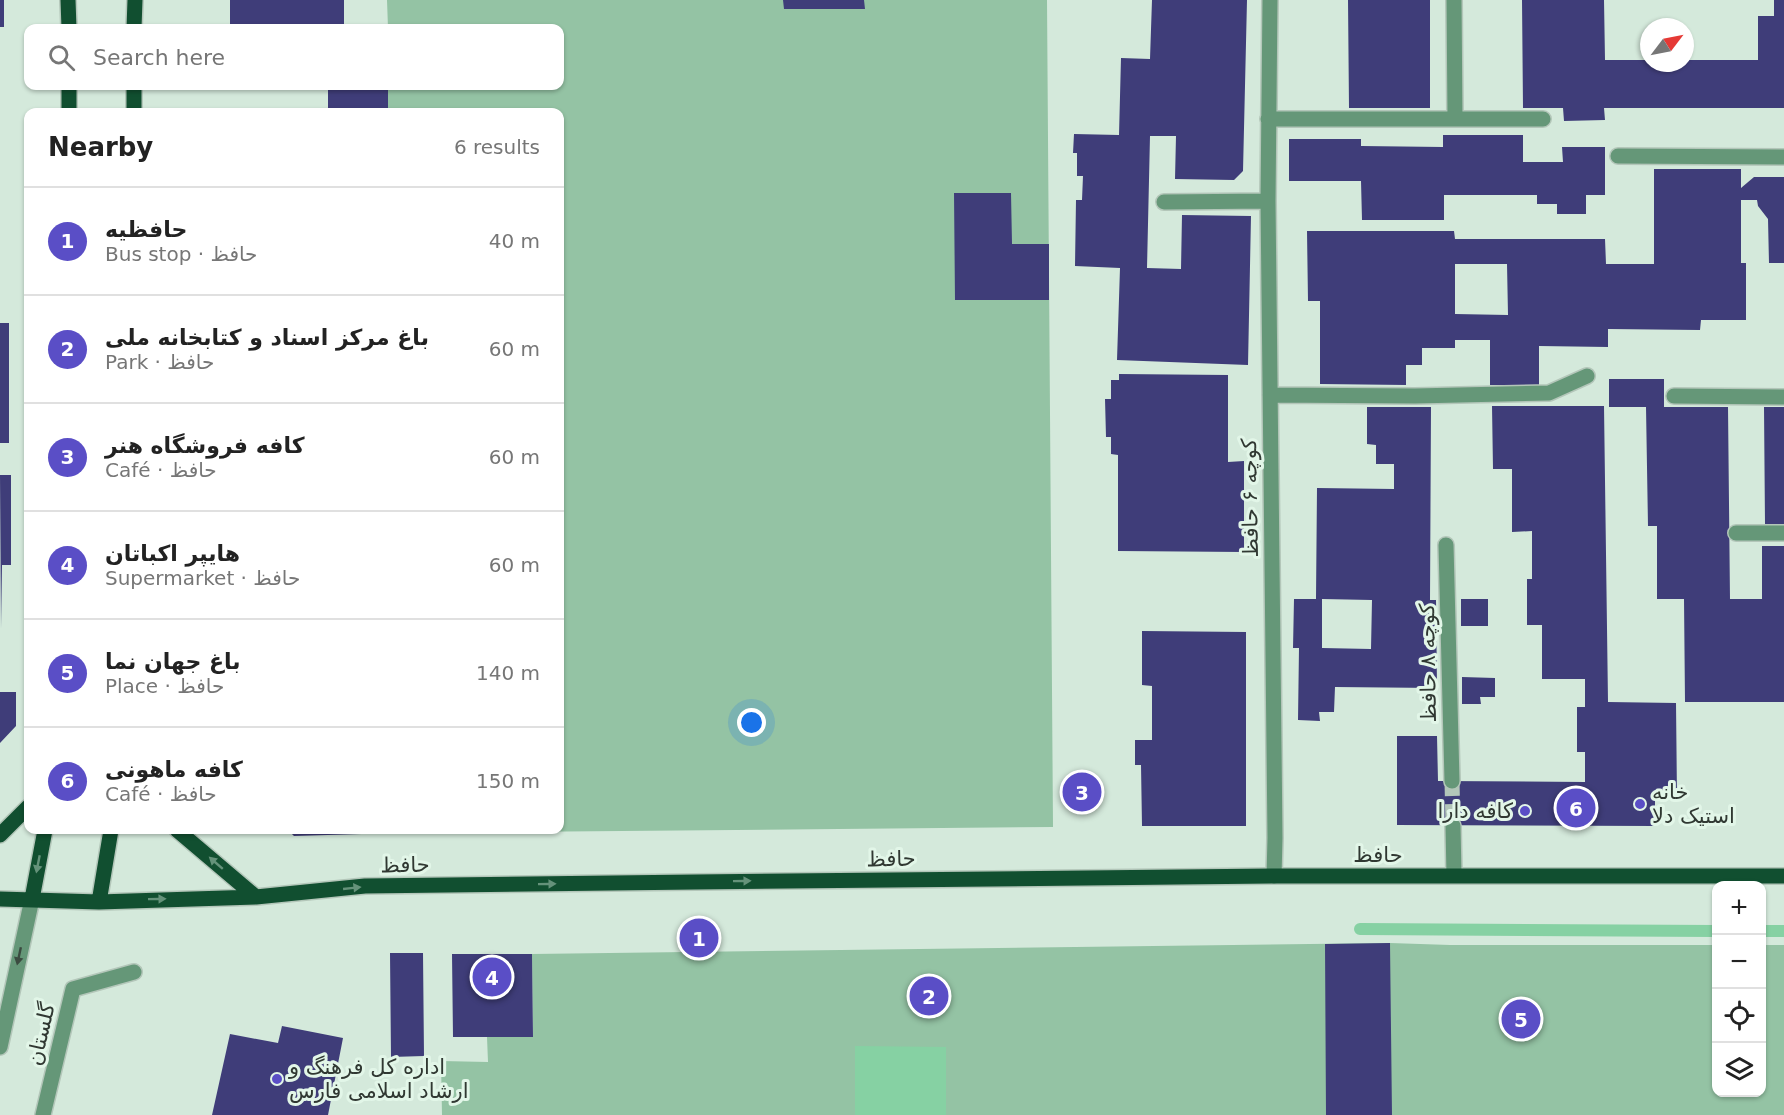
<!DOCTYPE html>
<meta charset="utf-8">
<style>
body{margin:0;font-family:"DejaVu Sans","Noto Sans Arabic",sans-serif;background:#f2f2f2;color:#222}
.controls{position:absolute;right:18px;bottom:18px;display:grid;overflow:hidden;border-radius:12px;box-shadow:0 2px 4px #0004}
.controls button{width:54px;height:54px;display:grid;place-items:center;padding:0;border:0;border-bottom:2px solid #e0e0e0;background:#fff;color:#222;font:30px sans-serif}
.compass{position:absolute;left:1640px;top:18px;width:54px;height:54px;border-radius:50%;background:#fff;box-shadow:0 2px 4px #0004;rotate:58deg}
.you{position:absolute;left:752px;top:723px;width:21px;height:21px;margin:-15px;border:4px solid #fff;border-radius:50%;background:#1a73e8;box-shadow:0 0 0 9px #1a73e833}
.badge{display:grid;place-items:center;width:39px;height:39px;border-radius:50%;background:#5a4ec6;color:#fff;font-size:20px;font-weight:700}
.pin{position:absolute;translate:-50% -50%;border:3px solid #fff;box-shadow:0 2px 6px #0006}
.list{margin:0;padding:0;list-style:none}
h2{display:flex;justify-content:space-between;align-items:center;height:78px;margin:0;padding:0 24px;font-size:26px}
h2 small{font-size:20px;font-weight:400;color:#767676}
.list li{display:grid;grid-template-columns:39px 1fr auto;gap:18px;align-items:center;box-sizing:border-box;height:108px;padding:0 24px;border-top:2px solid #e0e0e0}
.list b{display:block;font-size:22px;white-space:nowrap}
.list p{margin:0;font-size:20px;white-space:nowrap;color:#767676}
.list em{font-size:20px;font-style:normal;color:#767676}
.icon{flex:none;width:33px;height:33px;fill:none;stroke:currentColor;stroke-width:2;stroke-linecap:round;stroke-linejoin:round}
.map{position:relative;flex:none;width:1784px;height:1115px;overflow:hidden}
.search{position:absolute;background:#fff;box-shadow:0 2px 4px #0004;left:24px;top:24px;width:540px;height:66px;display:flex;align-items:center;gap:15px;box-sizing:border-box;padding:0 21px;border-radius:12px;color:#767676;font-size:22px}
.panel{position:absolute;background:#fff;box-shadow:0 2px 4px #0004;left:24px;top:108px;width:540px;height:726px;border-radius:12px}
.map>svg:first-child{display:block}
.green{fill:#94c3a4}
.water{fill:#86d1a3}
.lines{fill:none;stroke-linecap:round;stroke-linejoin:round}
.stream{stroke:#86d1a3;stroke-width:12}
.building{fill:#3f3d79;fill-rule:evenodd}
.minor-tunnel{stroke:#b3c6b9;stroke-width:15;stroke-dasharray:15 8;stroke-linecap:butt}
.minor-casing{stroke:#b3c6b9;stroke-width:18}
.major-casing{stroke:#b3c6b9;stroke-width:18}
.minor{stroke:#659778;stroke-width:15}
.major{stroke:#114f30;stroke-width:15}
.oneway{fill:#65927a}
.oneway2{fill:#3b4b40}
.poi-dot{fill:#5a4ec6;stroke:#e2f6e8;stroke-width:2}
.labels{text-anchor:middle;stroke-width:6;stroke-linejoin:round;paint-order:stroke}
.street-label{font-size:21px;fill:#303832;stroke:#e2f6e8}
.poi-label{font-size:21px;fill:#303832;stroke:#e2f6e8;text-anchor:start}
</style>
<div class="map">
<svg width="1784" height="1115" viewBox="0 0 1784 1115">
<rect width="100%" height="100%" fill="#d4e9db"/>
<!-- green -->
<path class="green" d="M 387,0 L 1047,0 L 1053,827 L 395,833 L 395,830 L 560,830 L 560,112 L 388,112 L 388,86 L 560,86 L 560,28 L 388,28 Z
M 1390,943 L 1450,945 L 1716,945 L 1716,1092 L 1762,1092 L 1762,945 L 1784,945 L 1784,1115 L 442,1115 L 441,1061 L 488,1062 L 487,1037 L 533,1037 L 532,954 Z"/>
<!-- water -->
<path class="water" d="M 855,1046 L 946,1047 L 946,1115 L 855,1115 Z"/>
<g class="lines">
<!-- stream -->
<path class="stream" d="M 1360,929 L 1716,931
M 1762,931 L 1784,931"/>
</g>
<!-- building -->
<path class="building" d="M 0,0 L 4,0 L 4,27 L 0,27 Z
M 230,0 L 344,0 L 344,28 L 230,28 Z
M 783,0 L 864,0 L 865,9 L 784,9 Z
M 1152,0 L 1247,0 L 1243,171 L 1234,180 L 1175,179 L 1176,136 L 1150,136 L 1147,268 L 1181,269 L 1182,215 L 1251,216 L 1248,365 L 1117,360 L 1120,268 L 1075,266 L 1076,200 L 1082,200 L 1083,176 L 1077,176 L 1077,153 L 1073,153 L 1074,134 L 1119,135 L 1121,58 L 1150,59 Z
M 1348,0 L 1430,0 L 1430,108 L 1349,108 Z
M 1522,0 L 1604,0 L 1605,60 L 1649,60 L 1649,63 L 1685,63 L 1685,60 L 1758,60 L 1758,16 L 1774,16 L 1774,0 L 1784,0 L 1784,108 L 1604,108 L 1605,120 L 1564,121 L 1563,108 L 1523,108 Z
M 328,86 L 388,86 L 388,112 L 328,112 Z
M 1443,135 L 1523,135 L 1523,162 L 1563,162 L 1562,147 L 1605,147 L 1605,195 L 1586,195 L 1586,214 L 1557,214 L 1557,204 L 1537,204 L 1537,195 L 1444,195 L 1444,220 L 1362,220 L 1361,181 L 1289,181 L 1289,139 L 1361,139 L 1361,146 L 1443,147 Z
M 1654,169 L 1741,169 L 1741,188 L 1754,177 L 1784,177 L 1784,263 L 1769,263 L 1768,219 L 1758,206 L 1757,200 L 1741,200 L 1741,263 L 1746,263 L 1746,320 L 1701,320 L 1700,330 L 1608,329 L 1608,347 L 1539,346 L 1539,385 L 1490,385 L 1490,340 L 1455,340 L 1455,348 L 1422,348 L 1422,365 L 1406,365 L 1406,385 L 1320,384 L 1320,301 L 1308,301 L 1307,231 L 1454,231 L 1455,239 L 1605,239 L 1606,264 L 1654,264 ZM 1455,264 L 1507,264 L 1508,315 L 1455,314 Z
M 954,193 L 1011,193 L 1012,244 L 1049,244 L 1049,300 L 955,300 Z
M 0,323 L 9,323 L 9,443 L 0,443 Z
M 1119,374 L 1228,375 L 1228,462 L 1244,461 L 1244,552 L 1118,551 L 1118,455 L 1111,454 L 1111,437 L 1106,437 L 1105,399 L 1111,399 L 1111,380 L 1119,380 Z
M 1609,379 L 1664,379 L 1664,407 L 1728,407 L 1730,599 L 1762,599 L 1762,546 L 1784,546 L 1784,702 L 1685,702 L 1684,599 L 1657,599 L 1657,526 L 1648,526 L 1646,407 L 1609,407 Z
M 1492,406 L 1604,406 L 1608,702 L 1676,703 L 1677,798 L 1655,798 L 1655,826 L 1397,825 L 1397,736 L 1437,736 L 1438,781 L 1585,782 L 1585,752 L 1577,752 L 1577,707 L 1585,707 L 1585,679 L 1542,679 L 1542,625 L 1527,625 L 1527,579 L 1532,579 L 1532,531 L 1512,532 L 1512,469 L 1493,469 Z
M 1367,407 L 1431,407 L 1430,600 L 1436,600 L 1437,688 L 1335,687 L 1334,712 L 1319,712 L 1320,721 L 1298,720 L 1299,648 L 1293,648 L 1294,599 L 1316,599 L 1317,488 L 1394,489 L 1394,464 L 1376,464 L 1376,445 L 1367,444 ZM 1322,599 L 1372,600 L 1371,649 L 1322,648 Z
M 1764,407 L 1784,407 L 1784,524 L 1765,524 Z
M 0,475 L 11,475 L 11,565 L 2,565 L 1,628 Z
M 1461,599 L 1488,599 L 1488,626 L 1461,626 Z
M 1142,631 L 1246,632 L 1246,826 L 1142,826 L 1141,765 L 1135,765 L 1135,740 L 1152,740 L 1152,686 L 1142,685 Z
M 1462,677 L 1495,678 L 1495,697 L 1480,697 L 1481,704 L 1462,704 Z
M 0,692 L 16,692 L 16,726 L 0,743 Z
M 288,830 L 395,830 L 395,833 L 294,836 Z
M 1390,943 L 1392,1115 L 1326,1115 L 1325,944 Z
M 390,953 L 423,953 L 424,1056 L 391,1057 Z
M 452,954 L 532,954 L 533,1037 L 453,1037 Z
M 282,1026 L 343,1038 L 328,1115 L 212,1115 L 230,1034 L 278,1043 Z"/>
<g class="lines">
<!-- minor-tunnel -->
<path class="minor-tunnel" d="M 1452,781 L 1453,826"/>
<!-- minor casing -->
<g class="minor-casing">
<path id="minor" d="M 1270,0 L 1268,201 L 1275,838 L 1274,876
M 1454,0 L 1455,118
M 1268,119 L 1543,119
M 1618,156 L 1784,157
M 1164,202 L 1268,201
M 1270,395 L 1415,396 L 1549,393 L 1587,376
M 1674,396 L 1784,397
M 1736,533 L 1784,533
M 1446,545 L 1452,781
M 1453,826 L 1454,875
M 0,1047 L 32,899
M 43,1115 L 73,989 L 134,972"/>
</g>
<!-- major casing -->
<g class="major-casing">
<path id="major" d="M 68,0 L 69,28
M 134,28 L 135,0
M 69,86 L 69,112
M 134,112 L 134,86
M 177,830 L 256,897
M 0,835 L 28,807
M 0,899 L 99,902 L 256,897 L 365,886 L 695,882 L 1274,876 L 1784,876
M 32,899 L 45,830
M 99,902 L 111,830"/>
</g>
<!-- minor -->
<use href="#minor" class="minor"/>
<!-- major -->
<use href="#major" class="major"/>
</g>
<!-- one-way arrows -->
<defs><path id="oneway-solid" d="M-6-.8H1V-3.2L6.5 0L1 3.2V.8H-6Z" transform="scale(1.5)"/></defs>
<g class="oneway">
<use href="#oneway-solid" transform="translate(216 863) rotate(-139)"/>
<use href="#oneway-solid" transform="translate(38 864) rotate(101)"/>
<use href="#oneway-solid" transform="translate(742 881) rotate(-1)"/>
<use href="#oneway-solid" transform="translate(547 884) rotate(-1)"/>
<use href="#oneway-solid" transform="translate(352 888) rotate(-6)"/>
<use href="#oneway-solid" transform="translate(157 899) rotate(-1)"/>
</g>
<use class="oneway2" href="#oneway-solid" transform="translate(19 956) rotate(102)"/>
<!-- markers -->
<g class="poi-dot">
<circle cx="1640" cy="804" r="6"/>
<circle cx="1525" cy="811" r="6"/>
<circle cx="277" cy="1079" r="6"/>
</g>
<g class="labels">
<!-- street labels -->
<g class="street-label">
<text transform="translate(1250 498) rotate(-91)" y="7">کوچه ۶ حافظ</text>
<text transform="translate(1428 663) rotate(-91)" y="7">کوچه ۸ حافظ</text>
<text x="1378" y="862">حافظ</text>
<text transform="translate(891 859) rotate(-1)" y="7">حافظ</text>
<text transform="translate(405 865) rotate(-1)" y="7">حافظ</text>
<text transform="translate(41 1034) rotate(-77)" y="7">گلستان</text>
</g>
<!-- poi labels -->
<g class="poi-label">
<text x="1652" y="799">خانه<tspan x="1652" dy="24">استیک دلا</tspan></text>
<text x="1513" y="818" text-anchor="end">کافه دارا</text>
<text x="289" y="1074">اداره کل فرهنگ و<tspan x="289" dy="24">ارشاد اسلامی فارس</tspan></text>
</g>
</g>
</svg>
<div class="controls">
<button>+</button>
<button>−</button>
<button><svg class="icon" aria-label="locate" viewBox="0 0 24 24"><circle cx="12" cy="12" r="6"/><path d="M12 2v4M12 18v4M2 12h4M18 12h4"/></svg></button>
<button><svg class="icon" aria-label="layers" viewBox="0 0 24 24"><path d="M12 4l9 5-9 5-9-5zM3 14l9 5 9-5"/></svg></button>
</div>
<svg class="compass" viewBox="-18 -18 36 36"><path d="M0-13l5 13h-10z" fill="#e53935"/><path d="M0 13l5-13h-10z" fill="#767676"/></svg>
<div class="you"></div>
<div class="pin badge" style="left:699px;top:938px">1</div>
<div class="pin badge" style="left:929px;top:996px">2</div>
<div class="pin badge" style="left:1082px;top:792px">3</div>
<div class="pin badge" style="left:492px;top:977px">4</div>
<div class="pin badge" style="left:1521px;top:1019px">5</div>
<div class="pin badge" style="left:1576px;top:808px">6</div>
<div class="search"><svg class="icon" aria-label="search" viewBox="0 0 24 24"><circle cx="10" cy="10" r="6"/><path d="M15 15l6 6"/></svg>Search here</div>
<section class="panel">
<h2>Nearby<small>6 results</small></h2>
<ul class="list">
<li><span class="badge">1</span><div><b>حافظیه</b><p>Bus stop · حافظ</p></div><em>40 m</em></li>
<li><span class="badge">2</span><div><b>باغ مرکز اسناد و کتابخانه ملی</b><p>Park · حافظ</p></div><em>60 m</em></li>
<li><span class="badge">3</span><div><b>کافه فروشگاه هنر</b><p>Café · حافظ</p></div><em>60 m</em></li>
<li><span class="badge">4</span><div><b>هایپر اکباتان</b><p>Supermarket · حافظ</p></div><em>60 m</em></li>
<li><span class="badge">5</span><div><b>باغ جهان نما</b><p>Place · حافظ</p></div><em>140 m</em></li>
<li><span class="badge">6</span><div><b>کافه ماهونی</b><p>Café · حافظ</p></div><em>150 m</em></li>
</ul>
</section>
</div>
